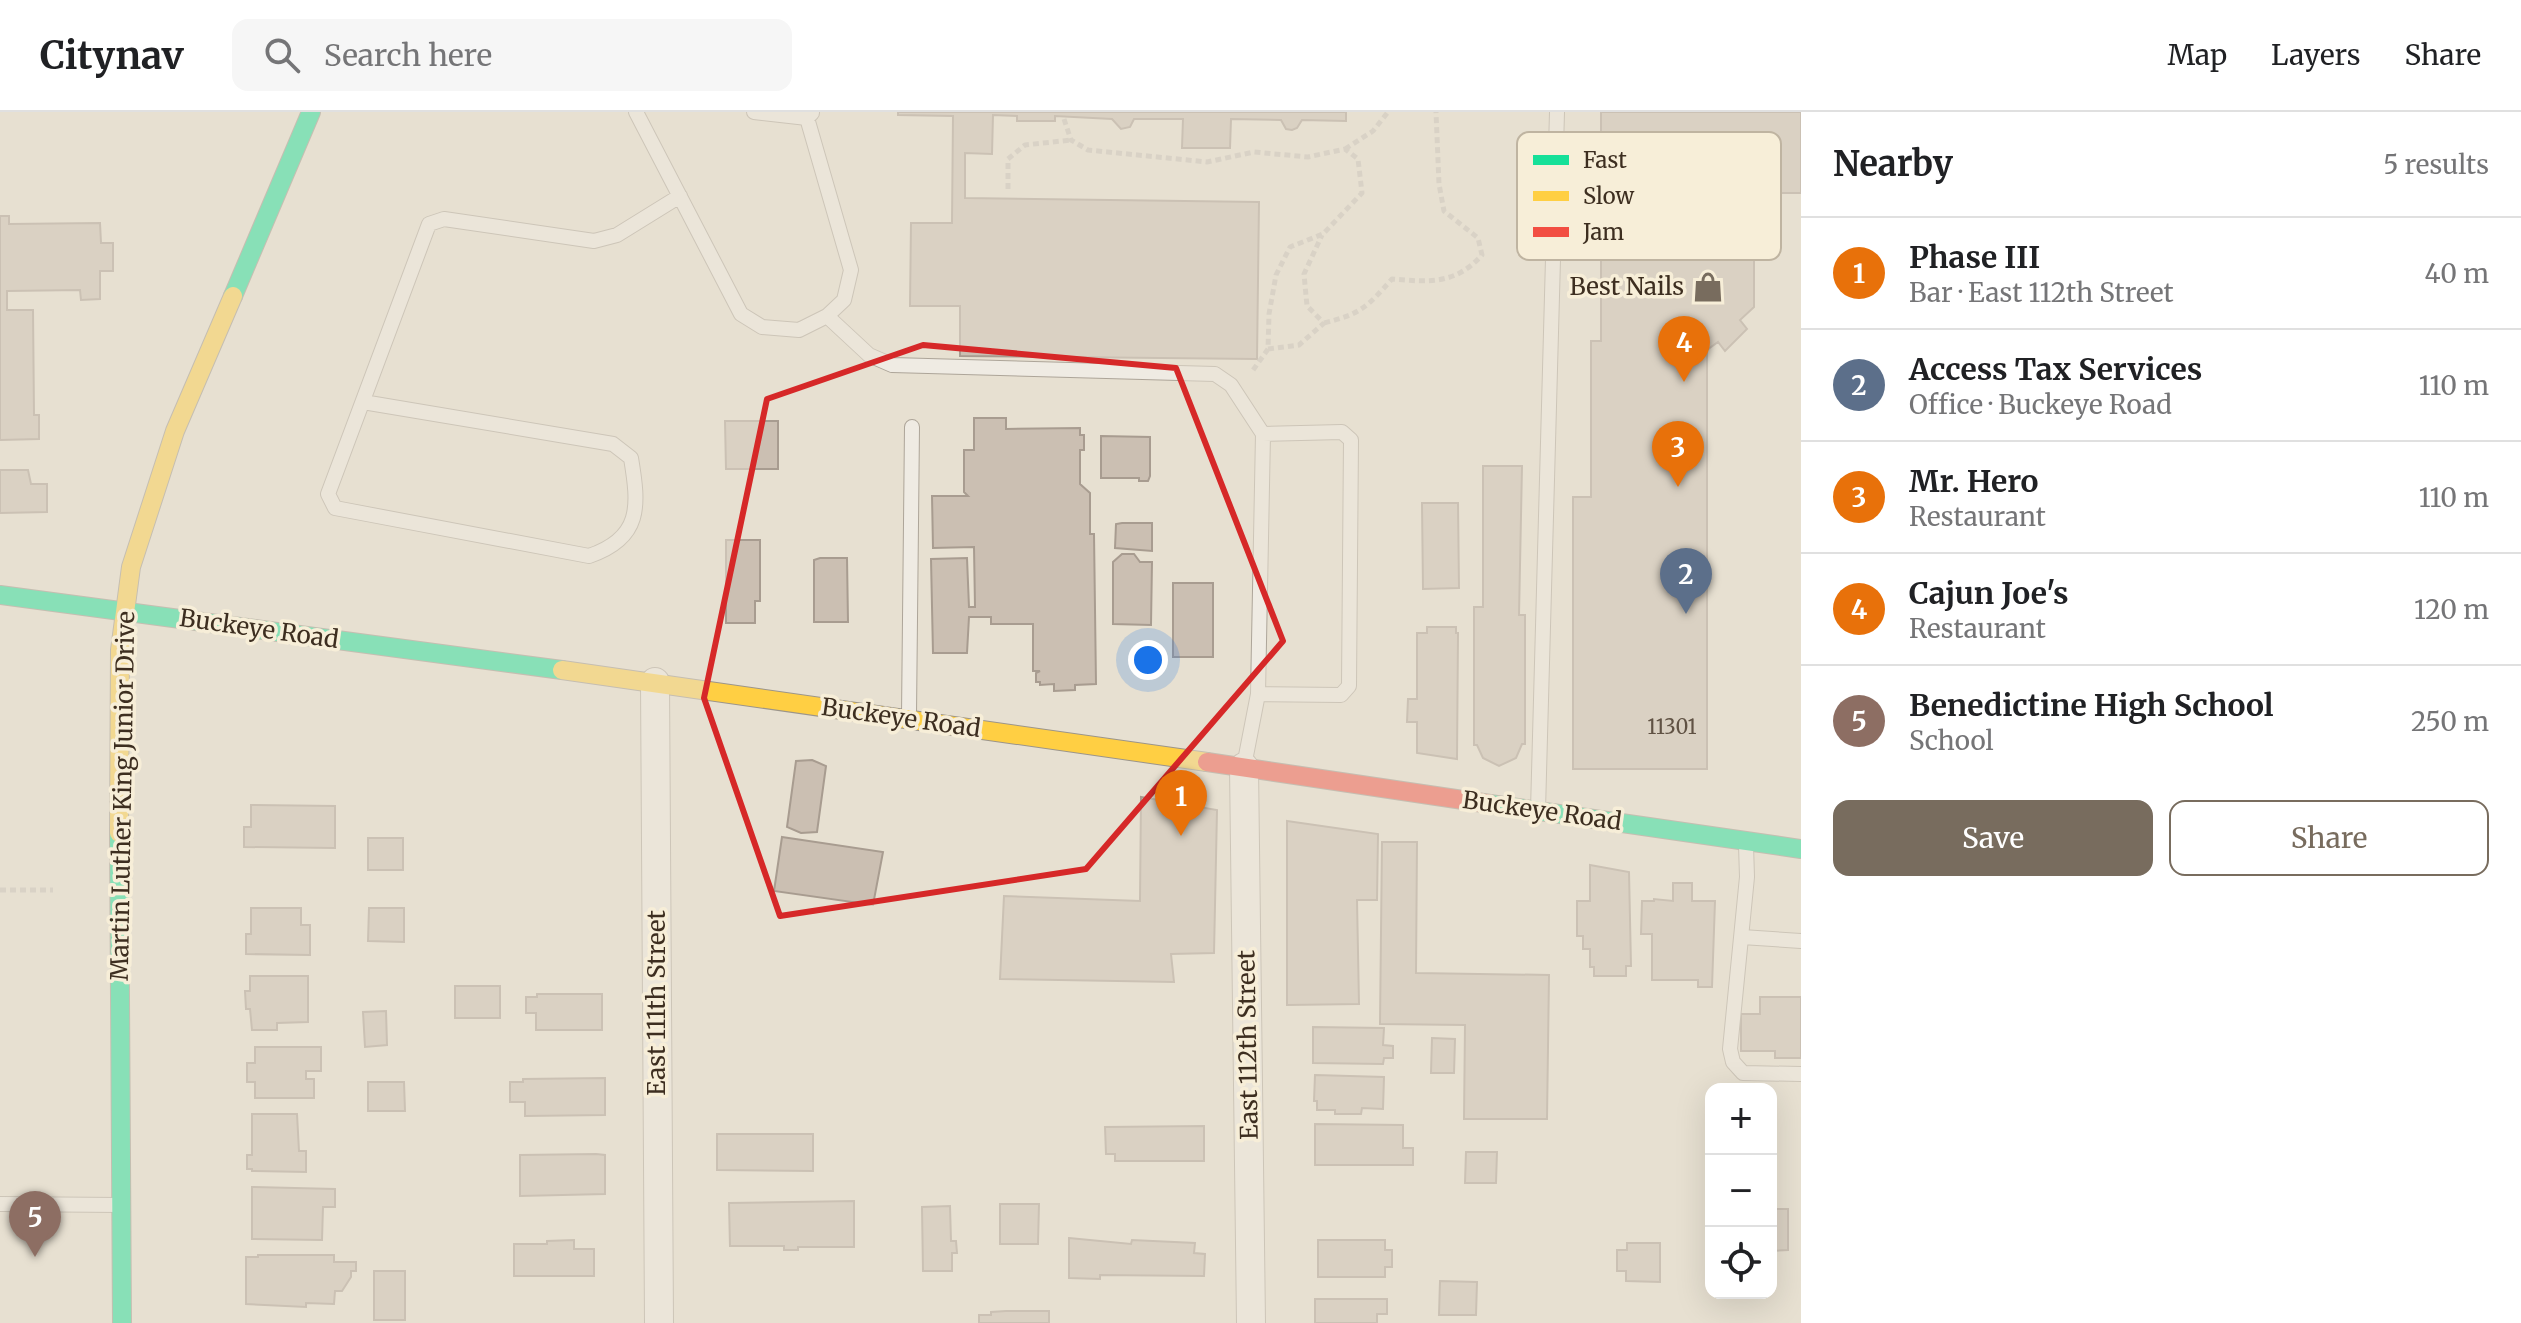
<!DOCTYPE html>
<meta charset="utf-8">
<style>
body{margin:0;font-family:Merriweather,serif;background:#f6f6f6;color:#202124}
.controls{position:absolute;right:24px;bottom:24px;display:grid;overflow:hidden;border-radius:16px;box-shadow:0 8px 32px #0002}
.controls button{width:72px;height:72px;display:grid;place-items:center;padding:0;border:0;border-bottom:2px solid #e0e0e0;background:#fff;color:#202124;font:40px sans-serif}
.you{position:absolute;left:1148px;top:548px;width:28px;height:28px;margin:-20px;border:6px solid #fff;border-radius:50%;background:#1a73e8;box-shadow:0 0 0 12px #1a73e833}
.badge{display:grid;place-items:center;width:52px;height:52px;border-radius:50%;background:#786c5e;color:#fff;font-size:26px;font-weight:700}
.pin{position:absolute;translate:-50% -66px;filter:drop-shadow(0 2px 4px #0008)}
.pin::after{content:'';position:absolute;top:42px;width:28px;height:24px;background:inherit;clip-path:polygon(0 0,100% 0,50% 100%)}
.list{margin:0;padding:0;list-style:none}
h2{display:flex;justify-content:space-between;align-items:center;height:104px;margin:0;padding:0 32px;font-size:34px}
h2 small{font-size:26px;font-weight:400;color:#757577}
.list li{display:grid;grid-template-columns:52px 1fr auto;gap:24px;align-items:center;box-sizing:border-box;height:112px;padding:0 32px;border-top:2px solid #e0e0e0}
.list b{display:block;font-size:30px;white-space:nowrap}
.list p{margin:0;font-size:26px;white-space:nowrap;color:#757577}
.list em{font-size:26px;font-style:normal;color:#757577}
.actions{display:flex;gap:16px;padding:24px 32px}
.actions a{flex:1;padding:18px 0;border:2px solid #786c5e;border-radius:16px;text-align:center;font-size:28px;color:#786c5e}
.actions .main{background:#786c5e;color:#fff}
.icon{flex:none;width:44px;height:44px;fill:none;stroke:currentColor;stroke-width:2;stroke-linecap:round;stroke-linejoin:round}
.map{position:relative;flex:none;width:1801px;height:1211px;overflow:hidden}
header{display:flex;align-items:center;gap:48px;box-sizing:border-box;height:112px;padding:0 40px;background:#fff;border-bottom:2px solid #e0e0e0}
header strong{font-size:38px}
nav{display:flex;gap:44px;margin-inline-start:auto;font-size:28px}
.search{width:560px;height:72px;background:#f6f6f6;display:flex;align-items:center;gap:20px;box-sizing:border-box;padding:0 28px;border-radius:16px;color:#757577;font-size:30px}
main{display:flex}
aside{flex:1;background:#fff}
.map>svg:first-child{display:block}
.building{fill:#cbbfb2;stroke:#a89c90;stroke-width:2}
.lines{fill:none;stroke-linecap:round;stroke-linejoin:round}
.lane-casing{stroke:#ada599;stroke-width:16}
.street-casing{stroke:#ada599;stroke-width:30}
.fast-casing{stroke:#9c958a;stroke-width:20}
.slow-casing{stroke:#9c958a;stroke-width:20}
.jam-casing{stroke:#9c958a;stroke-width:20}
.path{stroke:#c8c2b9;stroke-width:5;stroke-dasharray:6 4;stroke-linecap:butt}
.lane{stroke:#efebe3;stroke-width:14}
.street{stroke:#efebe3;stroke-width:28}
.fast{stroke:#16e098;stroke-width:18}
.slow{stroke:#ffcf43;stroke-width:18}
.jam{stroke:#f24e42;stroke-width:18}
.marked{fill:none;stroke:#d62828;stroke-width:6;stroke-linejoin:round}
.labels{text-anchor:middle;stroke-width:7;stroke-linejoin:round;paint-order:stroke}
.number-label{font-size:20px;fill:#605244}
.poi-label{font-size:24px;fill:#3d2e20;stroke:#f7eed8;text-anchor:end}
.street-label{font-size:24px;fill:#3d2e20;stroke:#f7eed8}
.key{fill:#f7eed8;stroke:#bfb4a1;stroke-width:2}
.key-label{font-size:22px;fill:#3d2e20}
</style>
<header>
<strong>Citynav</strong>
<div class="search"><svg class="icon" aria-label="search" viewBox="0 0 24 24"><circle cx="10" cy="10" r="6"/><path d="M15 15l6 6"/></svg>Search here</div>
<nav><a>Map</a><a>Layers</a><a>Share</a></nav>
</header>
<main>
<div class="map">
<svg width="1801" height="1211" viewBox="0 0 1801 1211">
<rect width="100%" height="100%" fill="#e7e0d1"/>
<!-- building -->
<path class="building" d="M 898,0 L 1346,0 L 1346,9 L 1302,8 L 1297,16 L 1292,18 L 1286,17 L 1281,8 L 1231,7 L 1230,36 L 1182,36 L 1183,7 L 1134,7 L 1130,15 L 1121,17 L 1112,7 L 1055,4 L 1055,9 L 1017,9 L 1017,4 L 993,3 L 992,42 L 965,41 L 965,86 L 1259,90 L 1257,247 L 960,244 L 960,194 L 910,194 L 911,111 L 952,111 L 953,4 L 898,3 Z
M 1601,0 L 1801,0 L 1801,81 L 1754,81 L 1754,195 L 1740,208 L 1747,217 L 1725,239 L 1718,230 L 1707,238 L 1707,657 L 1573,657 L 1573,385 L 1591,385 L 1591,229 L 1601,229 Z
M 0,104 L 9,104 L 9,112 L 100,111 L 101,131 L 113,131 L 113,159 L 100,159 L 100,187 L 81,188 L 80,178 L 7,179 L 7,198 L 33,198 L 34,303 L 39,303 L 39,327 L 0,328 Z
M 974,306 L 1006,306 L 1006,317 L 1080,316 L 1080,323 L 1084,323 L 1084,338 L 1080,338 L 1080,372 L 1090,381 L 1090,422 L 1094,422 L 1096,572 L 1075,573 L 1075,578 L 1054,579 L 1054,572 L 1040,573 L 1040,570 L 1036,570 L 1036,561 L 1040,559 L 1033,559 L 1033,512 L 991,512 L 991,505 L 969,505 L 967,541 L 933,541 L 931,447 L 967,446 L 969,495 L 975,495 L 974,435 L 933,436 L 932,384 L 968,384 L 964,380 L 964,338 L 974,338 Z
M 725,309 L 778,309 L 778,357 L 726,357 Z
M 1101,324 L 1150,325 L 1150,364 L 1148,369 L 1139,369 L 1139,366 L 1101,366 Z
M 1483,354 L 1522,354 L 1519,503 L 1525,503 L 1525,632 L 1522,632 L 1516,646 L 1499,654 L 1483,646 L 1477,633 L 1474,633 L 1474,495 L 1483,495 Z
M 0,358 L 28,358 L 31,372 L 47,372 L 47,400 L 0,401 Z
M 1422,391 L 1458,391 L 1459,476 L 1423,477 Z
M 1122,411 L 1152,411 L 1152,439 L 1115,436 L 1116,412 Z
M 726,428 L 760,428 L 760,489 L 755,489 L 755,511 L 726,511 Z
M 1122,442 L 1134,442 L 1140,450 L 1152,450 L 1151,513 L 1113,512 L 1113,450 Z
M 820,446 L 847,446 L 848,510 L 814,510 L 814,448 Z
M 1173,471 L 1213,471 L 1213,545 L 1173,545 Z
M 1427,515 L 1456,515 L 1456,521 L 1458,521 L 1457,647 L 1417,641 L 1417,610 L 1407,610 L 1408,587 L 1417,587 L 1417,521 L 1427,521 Z
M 812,648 L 826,654 L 817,720 L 801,721 L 787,715 L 796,649 Z
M 1141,685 L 1217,698 L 1214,841 L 1171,842 L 1174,870 L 1000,867 L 1004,784 L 1140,789 Z
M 251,693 L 335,694 L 335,736 L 244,735 L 244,715 L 251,715 Z
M 1287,709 L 1378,722 L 1377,788 L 1357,788 L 1359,892 L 1287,893 Z
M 782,725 L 883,740 L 873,793 L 774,779 Z
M 368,726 L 403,726 L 403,758 L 368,758 Z
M 1382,730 L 1417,730 L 1416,861 L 1549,863 L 1547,1007 L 1464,1007 L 1465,913 L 1380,912 Z
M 1590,753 L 1629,760 L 1631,854 L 1626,854 L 1626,864 L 1594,864 L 1594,855 L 1590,855 L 1590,837 L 1583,837 L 1583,824 L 1577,824 L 1577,789 L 1590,789 Z
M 1673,771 L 1692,771 L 1692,789 L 1715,789 L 1712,875 L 1698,875 L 1698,868 L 1652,868 L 1652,822 L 1641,822 L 1642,789 L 1654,789 L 1654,787 L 1673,789 Z
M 251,796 L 301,796 L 301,813 L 310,813 L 310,843 L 246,842 L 246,822 L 251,822 Z
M 369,796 L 404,796 L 404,830 L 368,829 Z
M 250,864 L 308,864 L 308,910 L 277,911 L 277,918 L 252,918 L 250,897 L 246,897 L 245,879 L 250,879 Z
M 455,874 L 500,874 L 500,906 L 455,906 Z
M 537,882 L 602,882 L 602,918 L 536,918 L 536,901 L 526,901 L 526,885 L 537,885 Z
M 1760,885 L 1801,885 L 1801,946 L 1775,946 L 1775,939 L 1741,939 L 1741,902 L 1760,902 Z
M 386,899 L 387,933 L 365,935 L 363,900 Z
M 1313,915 L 1384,916 L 1383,933 L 1393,934 L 1393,946 L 1384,946 L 1383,952 L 1313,951 Z
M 1432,926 L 1455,927 L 1454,961 L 1431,961 Z
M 255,935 L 321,935 L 321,959 L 306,959 L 306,967 L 314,967 L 314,986 L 255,986 L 255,970 L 247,970 L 247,951 L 255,951 Z
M 1315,963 L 1384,965 L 1383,997 L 1362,996 L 1361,1002 L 1335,1002 L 1335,998 L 1317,998 L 1317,989 L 1314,989 Z
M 605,966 L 605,1003 L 525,1004 L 525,990 L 510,990 L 510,970 L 523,970 L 523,967 Z
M 368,970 L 404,970 L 405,999 L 368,999 Z
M 252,1002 L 297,1002 L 299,1039 L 306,1039 L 306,1060 L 252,1059 L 252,1057 L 247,1057 L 247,1043 L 252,1043 Z
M 1315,1012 L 1403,1013 L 1403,1036 L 1413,1036 L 1413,1053 L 1315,1053 Z
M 1204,1014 L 1204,1049 L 1115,1049 L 1115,1042 L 1106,1042 L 1105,1015 Z
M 717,1022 L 813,1022 L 813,1059 L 717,1058 Z
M 1466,1040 L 1497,1040 L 1496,1071 L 1465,1071 Z
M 596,1042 L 605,1043 L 605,1082 L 520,1084 L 520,1043 Z
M 252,1075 L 335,1077 L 335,1095 L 323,1095 L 322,1128 L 252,1127 Z
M 854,1089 L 854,1135 L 798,1135 L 798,1138 L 784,1138 L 784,1134 L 730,1134 L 729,1091 Z
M 1000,1092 L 1039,1092 L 1038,1132 L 1000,1132 Z
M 950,1094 L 951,1129 L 956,1129 L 957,1141 L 952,1141 L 952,1159 L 923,1159 L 922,1095 Z
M 1771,1097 L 1788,1097 L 1788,1138 L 1771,1139 Z
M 1069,1126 L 1131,1132 L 1132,1128 L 1195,1131 L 1194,1141 L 1205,1142 L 1204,1164 L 1100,1163 L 1100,1167 L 1069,1166 Z
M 574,1128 L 574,1137 L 594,1137 L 594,1164 L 514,1164 L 514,1132 L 547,1132 L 547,1129 Z
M 1318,1128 L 1385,1128 L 1385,1138 L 1392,1138 L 1392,1155 L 1385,1155 L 1385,1165 L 1318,1165 Z
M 1627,1131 L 1660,1131 L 1660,1170 L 1626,1169 L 1626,1159 L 1617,1159 L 1617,1138 L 1627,1138 Z
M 258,1143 L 334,1143 L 334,1150 L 356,1150 L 356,1159 L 351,1159 L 351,1165 L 342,1179 L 335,1179 L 334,1192 L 306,1191 L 306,1195 L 246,1192 L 246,1145 L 258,1145 Z
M 374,1159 L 405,1159 L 405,1208 L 374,1208 Z
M 1440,1169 L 1477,1170 L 1476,1203 L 1439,1203 Z
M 1315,1187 L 1387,1187 L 1387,1202 L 1377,1202 L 1377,1211 L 1315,1211 Z
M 1006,1199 L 1049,1199 L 1049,1211 L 979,1211 L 979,1203 L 991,1203 L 991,1200 Z"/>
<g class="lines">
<!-- lane casing -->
<g class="lane-casing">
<path id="lane" d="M 636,0 L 741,202 L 762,215 L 799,218 L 827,204 L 844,188 L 851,158 L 807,6
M 754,0 L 807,6 L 812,1
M 827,204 L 869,243 L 892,253 L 1215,262 L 1231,273 L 1263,322
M 363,290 L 613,332 L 631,346 C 639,394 642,426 589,444 L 335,396 L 328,382 L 429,112 L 444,107 L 594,129 L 617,123 L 680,84
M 909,603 L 912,315
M 1244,654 L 1258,582 L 1263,322 L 1342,320 L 1351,328 L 1349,574 L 1341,583 L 1258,582
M 1538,698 L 1557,0
M 1746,733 L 1747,765 L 1730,937 L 1733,950 L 1743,961 L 1801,962
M 1742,825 L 1801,829
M 0,1092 L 120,1093"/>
</g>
<!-- street casing -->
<g class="street-casing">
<path id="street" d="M 655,570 L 659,1211
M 1244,655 L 1251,1211"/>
</g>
<!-- fast casing -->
<g class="fast-casing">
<path id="fast" d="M 233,184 L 311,0
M 0,483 L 562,558
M 1490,692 L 1801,737
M 119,721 L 122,1211"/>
</g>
<!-- slow casing -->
<g class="slow-casing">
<path id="slow" d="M 562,558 L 1207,650
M 119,721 L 120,538 L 131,455 L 175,319 L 233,184"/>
</g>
<!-- jam casing -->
<g class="jam-casing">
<path id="jam" d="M 1207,650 L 1490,692"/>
</g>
<!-- path -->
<path class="path" d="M 1064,7 L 1071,28 L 1088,38 L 1207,50 L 1254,40 L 1308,45 L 1345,37 L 1358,47 L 1362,81 L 1323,122 L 1290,135 L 1276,163 L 1269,202 L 1268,237 L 1251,261
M 1345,37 L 1373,19 L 1388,0
M 1008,77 L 1008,47 L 1025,33 L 1071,28
M 1324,211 C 1361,202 1367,195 1392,167 C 1429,170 1455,173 1482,143 L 1478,126 L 1444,99 L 1439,72 L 1436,0
M 1268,237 L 1299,233 L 1324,211 L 1307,194 L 1304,162 L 1322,123
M 0,778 L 53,778"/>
<!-- lane -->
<use href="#lane" class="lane"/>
<!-- street -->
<use href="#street" class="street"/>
<!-- fast -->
<use href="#fast" class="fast"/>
<!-- slow -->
<use href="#slow" class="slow"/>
<!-- jam -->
<use href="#jam" class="jam"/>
</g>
<!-- marked area -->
<path d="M0 0H1801V1211H0ZM 923,233 L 1176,256 L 1283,529 L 1086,757 L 780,804 L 704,586 L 767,287 Z" fill="#e7e0d1" fill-opacity=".55" fill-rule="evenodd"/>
<path class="marked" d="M 923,233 L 1176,256 L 1283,529 L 1086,757 L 780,804 L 704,586 L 767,287 Z"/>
<!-- icons -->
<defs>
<g id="shop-bare" transform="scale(2.4)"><path d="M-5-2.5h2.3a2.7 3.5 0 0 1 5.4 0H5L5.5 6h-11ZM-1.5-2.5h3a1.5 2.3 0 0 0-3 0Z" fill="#786c5e" stroke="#f7eed8" stroke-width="2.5" paint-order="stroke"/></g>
</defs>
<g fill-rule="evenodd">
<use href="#shop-bare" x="1708" y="175"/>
</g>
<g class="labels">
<!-- number labels -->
<g class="number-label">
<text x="1672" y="622">11301</text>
</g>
<!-- poi labels -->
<g class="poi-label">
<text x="1684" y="183">Best Nails</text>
</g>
<!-- street labels -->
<g class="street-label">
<text transform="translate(259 517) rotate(8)" y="8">Buckeye Road</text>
<text transform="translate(901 606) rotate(8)" y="8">Buckeye Road</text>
<text transform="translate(123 684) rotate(-89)" y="8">Martin Luther King Junior Drive</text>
<text transform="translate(1542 699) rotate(8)" y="8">Buckeye Road</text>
<text transform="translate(657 891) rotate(-90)" y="8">East 111th Street</text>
<text transform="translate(1248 933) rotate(-91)" y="8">East 112th Street</text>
</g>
</g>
<!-- legend -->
<rect x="1517" y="20" width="264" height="128" rx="12" class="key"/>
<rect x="1533" y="43" width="36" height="10" fill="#16e098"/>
<rect x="1533" y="79" width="36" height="10" fill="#ffcf43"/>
<rect x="1533" y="115" width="36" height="10" fill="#f24e42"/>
<g class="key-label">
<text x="1583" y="56">Fast</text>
<text x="1583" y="92">Slow</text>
<text x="1583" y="128">Jam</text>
</g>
</svg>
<div class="controls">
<button>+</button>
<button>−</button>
<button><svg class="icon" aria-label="locate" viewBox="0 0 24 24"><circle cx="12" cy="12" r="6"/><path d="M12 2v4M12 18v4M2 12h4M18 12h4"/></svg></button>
</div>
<div class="you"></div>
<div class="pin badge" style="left:1181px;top:724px;background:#e8710a">1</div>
<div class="pin badge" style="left:1686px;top:502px;background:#5c6f8a">2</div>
<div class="pin badge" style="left:1678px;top:375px;background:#e8710a">3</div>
<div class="pin badge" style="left:1684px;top:270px;background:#e8710a">4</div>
<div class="pin badge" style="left:35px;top:1145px;background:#8d6e63">5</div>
</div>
<aside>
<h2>Nearby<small>5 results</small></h2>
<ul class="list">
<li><span class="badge" style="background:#e8710a">1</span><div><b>Phase III</b><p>Bar · East 112th Street</p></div><em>40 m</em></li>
<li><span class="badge" style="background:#5c6f8a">2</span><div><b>Access Tax Services</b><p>Office · Buckeye Road</p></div><em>110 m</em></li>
<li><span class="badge" style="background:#e8710a">3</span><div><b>Mr. Hero</b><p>Restaurant</p></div><em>110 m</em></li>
<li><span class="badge" style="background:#e8710a">4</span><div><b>Cajun Joe's</b><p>Restaurant</p></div><em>120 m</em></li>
<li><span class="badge" style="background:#8d6e63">5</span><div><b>Benedictine High School</b><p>School</p></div><em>250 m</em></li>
</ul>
<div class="actions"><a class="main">Save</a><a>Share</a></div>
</aside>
</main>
